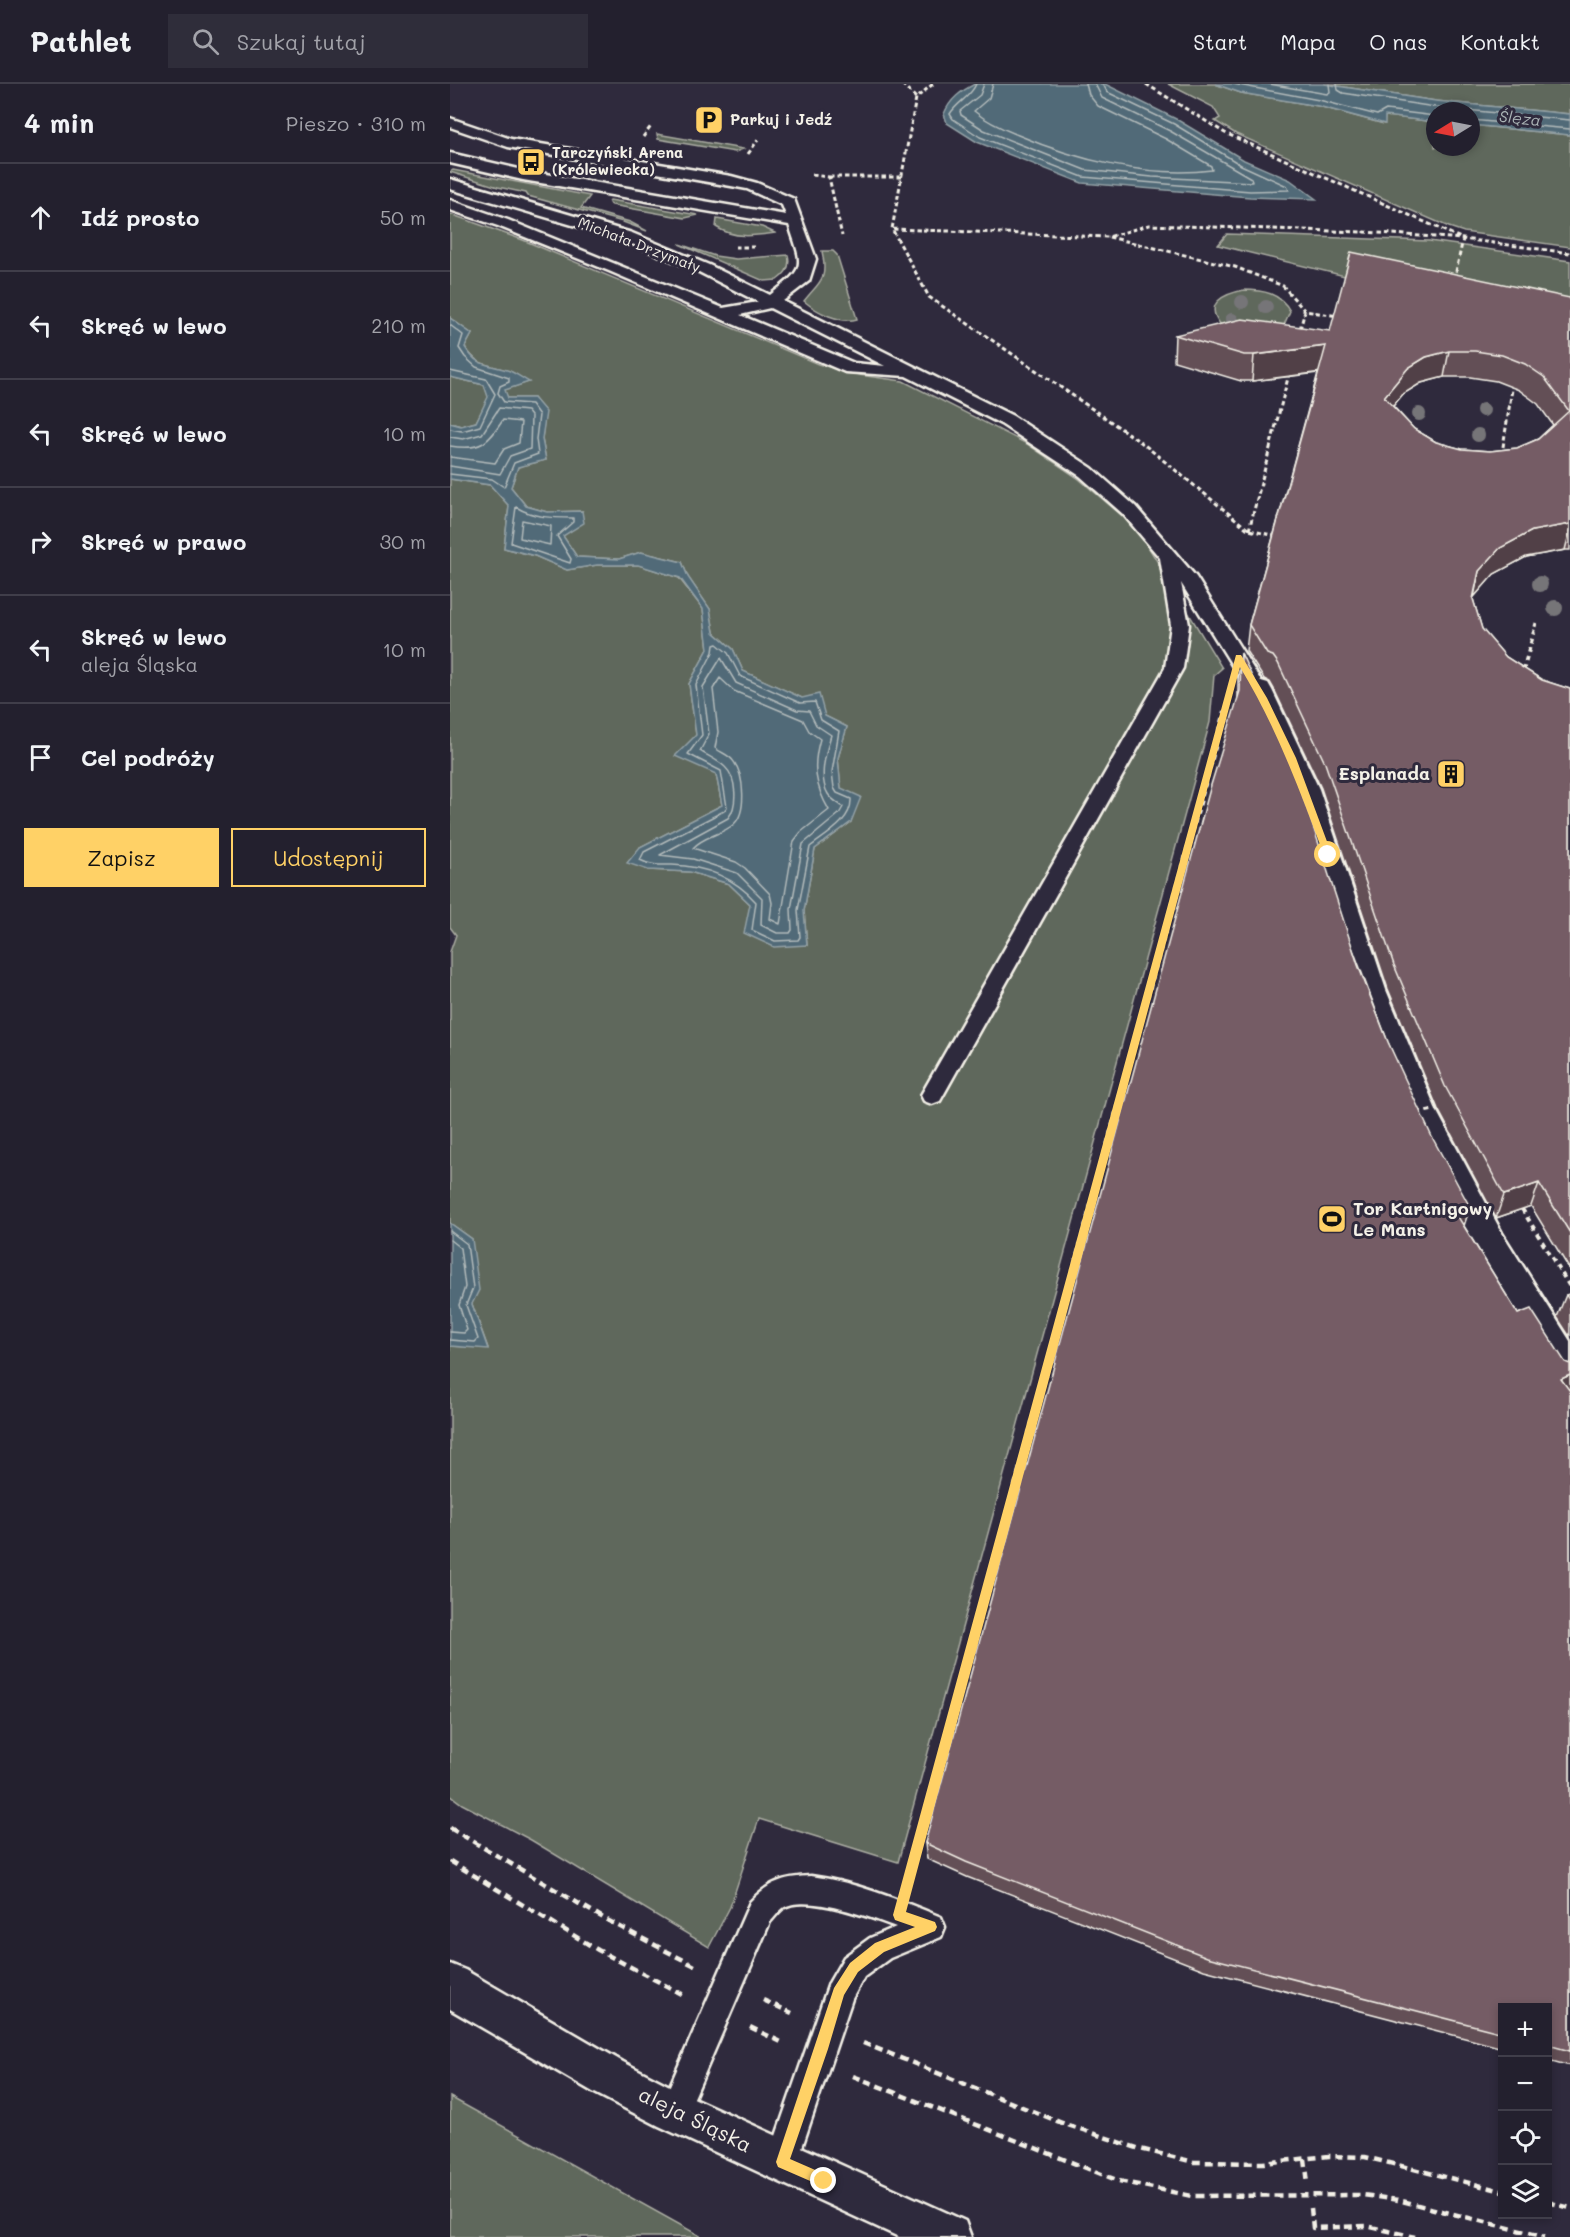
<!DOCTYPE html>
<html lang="pl">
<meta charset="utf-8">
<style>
body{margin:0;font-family:Mali,sans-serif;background:#2f2d3a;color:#f1f3f6}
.controls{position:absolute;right:18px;bottom:18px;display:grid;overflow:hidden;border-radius:0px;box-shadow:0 3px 9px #0003}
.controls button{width:54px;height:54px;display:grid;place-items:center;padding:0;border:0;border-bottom:2px solid #403e4a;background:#23202e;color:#f1f3f6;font:30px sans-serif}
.compass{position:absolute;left:976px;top:18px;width:54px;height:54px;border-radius:50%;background:#23202e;box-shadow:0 3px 9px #0003;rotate:260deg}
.stop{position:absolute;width:18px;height:18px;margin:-14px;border:4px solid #ffd166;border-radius:50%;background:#fff}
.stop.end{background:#ffd166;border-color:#fff;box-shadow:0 2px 6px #0008}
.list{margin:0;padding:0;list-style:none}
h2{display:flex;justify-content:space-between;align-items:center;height:78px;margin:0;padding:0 24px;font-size:26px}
h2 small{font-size:20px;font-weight:400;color:#a3a3aa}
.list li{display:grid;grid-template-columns:39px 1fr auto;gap:18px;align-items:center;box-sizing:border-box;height:108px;padding:0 24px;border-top:2px solid #403e4a}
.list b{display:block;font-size:22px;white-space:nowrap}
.list p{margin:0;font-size:20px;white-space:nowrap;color:#a3a3aa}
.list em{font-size:20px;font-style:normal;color:#a3a3aa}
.actions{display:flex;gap:12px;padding:18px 24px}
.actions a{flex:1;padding:14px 0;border:2px solid #ffd166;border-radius:0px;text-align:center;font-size:21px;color:#ffd166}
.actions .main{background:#ffd166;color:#111}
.icon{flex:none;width:33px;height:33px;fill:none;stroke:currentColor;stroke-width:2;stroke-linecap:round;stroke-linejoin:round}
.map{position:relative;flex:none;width:1120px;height:2153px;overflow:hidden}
header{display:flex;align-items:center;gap:36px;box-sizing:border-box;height:84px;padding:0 30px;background:#23202e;border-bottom:2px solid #403e4a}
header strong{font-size:28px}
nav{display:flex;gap:33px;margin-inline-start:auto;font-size:21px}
.search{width:420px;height:54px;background:#2f2d3a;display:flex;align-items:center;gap:15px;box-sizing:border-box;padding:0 21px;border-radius:0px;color:#a3a3aa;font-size:22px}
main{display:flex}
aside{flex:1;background:#23202e}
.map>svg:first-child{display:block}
.green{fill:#5f675b;stroke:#aaaca2;stroke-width:1.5}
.water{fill:#516a78;stroke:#92a0a5;stroke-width:1.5}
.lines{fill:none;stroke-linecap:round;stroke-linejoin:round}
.shore{stroke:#b3bbbb;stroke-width:1.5}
.service-casing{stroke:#f4f1e8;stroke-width:5}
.minor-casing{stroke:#f4f1e8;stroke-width:5}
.tertiary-casing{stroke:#f4f1e8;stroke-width:5}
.path-far2{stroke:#f4f1e8;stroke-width:3;stroke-dasharray:4.5 3;stroke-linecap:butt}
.path-far1{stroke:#f4f1e8;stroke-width:4;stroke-dasharray:5 4.5;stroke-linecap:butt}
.path{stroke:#f4f1e8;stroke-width:4.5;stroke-dasharray:8 5;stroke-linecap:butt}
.service{fill:#2f2a3d;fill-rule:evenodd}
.minor{fill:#2f2a3d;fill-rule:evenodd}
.tertiary{fill:#2f2a3d;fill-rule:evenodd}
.path-bridge{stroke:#f4f1e8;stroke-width:4;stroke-dasharray:5 4.5;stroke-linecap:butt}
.tree{fill:#767578}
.wall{fill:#644f57;stroke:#f4f1e8;stroke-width:1.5;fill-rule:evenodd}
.shaded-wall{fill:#514047;stroke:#f4f1e8;stroke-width:1.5}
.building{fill:#745c65;stroke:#f4f1e8;stroke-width:1.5;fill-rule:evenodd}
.route{fill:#ffd166}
.labels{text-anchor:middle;stroke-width:6;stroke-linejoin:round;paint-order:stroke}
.far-poi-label{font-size:15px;font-weight:bold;fill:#f4f1e8;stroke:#2f2a3d;text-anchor:start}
.far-street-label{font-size:15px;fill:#f4f1e8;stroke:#2f2a3d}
.far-water-label{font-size:16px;font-style:italic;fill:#abb4b6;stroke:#2f2a3d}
.poi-label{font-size:18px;font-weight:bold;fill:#f4f1e8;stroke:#2f2a3d;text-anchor:end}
.near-street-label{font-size:21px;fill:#f4f1e8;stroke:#2f2a3d}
</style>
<header>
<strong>Pathlet</strong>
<div class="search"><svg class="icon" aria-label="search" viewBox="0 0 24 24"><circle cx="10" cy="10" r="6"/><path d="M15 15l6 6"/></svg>Szukaj tutaj</div>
<nav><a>Start</a><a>Mapa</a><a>O nas</a><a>Kontakt</a></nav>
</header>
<main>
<aside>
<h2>4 min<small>Pieszo · 310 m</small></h2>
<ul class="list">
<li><svg class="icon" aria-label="ahead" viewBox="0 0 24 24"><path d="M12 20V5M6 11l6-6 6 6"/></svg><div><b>Idź prosto</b></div><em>50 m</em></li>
<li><svg class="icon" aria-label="left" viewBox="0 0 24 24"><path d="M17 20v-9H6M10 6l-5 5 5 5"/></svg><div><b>Skręć w lewo</b></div><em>210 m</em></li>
<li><svg class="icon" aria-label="left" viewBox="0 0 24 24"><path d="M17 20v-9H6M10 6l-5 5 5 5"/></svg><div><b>Skręć w lewo</b></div><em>10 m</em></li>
<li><svg class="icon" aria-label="right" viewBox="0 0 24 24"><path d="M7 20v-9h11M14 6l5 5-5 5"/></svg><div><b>Skręć w prawo</b></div><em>30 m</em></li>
<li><svg class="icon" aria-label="left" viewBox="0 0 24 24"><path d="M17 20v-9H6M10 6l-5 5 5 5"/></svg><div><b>Skręć w lewo</b><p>aleja Śląska</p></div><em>10 m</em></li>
<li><svg class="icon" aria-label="arrive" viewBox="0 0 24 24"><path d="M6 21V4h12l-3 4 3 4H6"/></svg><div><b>Cel podróży</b></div></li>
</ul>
<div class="actions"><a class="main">Zapisz</a><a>Udostępnij</a></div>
</aside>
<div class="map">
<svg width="1120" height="2153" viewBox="0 0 1120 2153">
<rect width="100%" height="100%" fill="#2f2a3d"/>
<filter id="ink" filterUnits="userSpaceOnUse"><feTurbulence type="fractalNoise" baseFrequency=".0167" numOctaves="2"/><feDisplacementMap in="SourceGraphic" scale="12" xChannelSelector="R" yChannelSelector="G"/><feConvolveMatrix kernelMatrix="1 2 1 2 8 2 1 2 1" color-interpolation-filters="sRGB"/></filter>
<g filter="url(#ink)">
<!-- green -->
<path class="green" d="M 718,0 L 765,0 L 791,9 L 868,22 L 934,40 L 935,32 L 985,38 L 985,63 L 1021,63 L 1021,41 L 1120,51 L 1120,163 L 1014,148 L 999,143 L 786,50 L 765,37 L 770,34 L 763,23 Z
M 874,0 L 1120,0 L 1120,30 L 986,17 Z
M 207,50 L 293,65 L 285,68 L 208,55 Z
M 3,86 L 140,112 L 131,124 L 180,138 L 197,147 L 173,138 L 78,112 L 76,109 L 48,103 L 0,88 Z
M 160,116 L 248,131 L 235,134 L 162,121 L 159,119 Z
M 0,130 L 73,156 L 368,280 L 409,291 L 453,297 L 577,360 L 629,395 L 677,436 L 696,459 L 772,584 L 764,591 L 760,638 L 448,1778 L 309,1735 L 280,1823 L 259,1863 L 81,1756 L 12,1720 L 0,1711 L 0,1262 L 38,1264 L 22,1220 L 22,1155 L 0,1139 L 0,868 L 6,851 L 0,843 L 0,395 L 40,401 L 59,422 L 54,464 L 85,472 L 117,486 L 147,481 L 189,481 L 229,494 L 253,525 L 258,565 L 239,600 L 246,651 L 266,690 L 272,721 L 190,763 L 198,786 L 240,788 L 279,800 L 300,820 L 357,861 L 354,827 L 365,765 L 401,738 L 391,705 L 388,674 L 397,643 L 375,632 L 352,614 L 293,587 L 283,565 L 264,548 L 260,525 L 238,493 L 232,478 L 191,468 L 169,475 L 127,473 L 113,452 L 132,427 L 97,428 L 76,422 L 61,403 L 68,383 L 96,376 L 92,355 L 95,328 L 84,314 L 58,314 L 54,306 L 78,298 C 71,294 64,288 56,286 C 36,279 28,283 15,263 L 22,250 L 0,234 Z
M 267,135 L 312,143 L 325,149 C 304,152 285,155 266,143 Z
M 777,150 L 979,157 L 1120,177 L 1120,238 L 899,193 L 768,161 Z
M 229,160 L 265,172 L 286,175 L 338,171 C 341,182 336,190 327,196 L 314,197 Z
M 372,167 L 383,167 L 387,171 L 407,235 C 390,240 367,228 354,217 C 371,196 378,196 372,167 Z
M 794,206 C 813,206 830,209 840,227 L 834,241 L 771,241 C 753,219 774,210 794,206 Z
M 0,293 L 34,301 L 39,313 L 26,338 L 11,342 L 0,339 Z
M 0,2013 L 252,2153 L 0,2153 Z"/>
<!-- water -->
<path class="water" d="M 525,0 L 655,0 L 726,35 L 794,76 L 840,96 L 866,115 L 800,113 L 632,99 L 527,58 L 497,39 L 494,30 C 500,15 511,7 525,0 Z
M 765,0 L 874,0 L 986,17 L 1120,30 L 1120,51 L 1021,41 L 1021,27 L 985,27 L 985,38 L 935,32 L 935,40 L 868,22 L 791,9 Z
M 0,234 L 22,250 L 15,263 C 28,284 36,279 57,286 C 64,288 72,294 79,298 L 55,306 L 58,314 L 84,314 L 96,328 L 92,355 L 96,376 L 68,383 L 61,403 L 76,422 L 97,428 L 132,427 L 134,439 L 113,452 L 127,473 L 169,475 L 191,468 L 232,478 L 238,493 L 260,525 L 264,548 L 283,565 L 293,587 L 352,614 L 369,610 L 375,632 L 397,643 L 388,674 L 391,704 L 411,713 L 401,738 L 365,765 L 354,827 L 357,861 L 324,863 L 294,849 L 300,820 L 279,800 L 240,788 L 198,786 L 177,779 L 190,763 L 272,721 L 266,690 L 225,672 L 246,651 L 239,600 L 258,565 L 253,525 L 230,494 L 188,481 L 147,481 L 117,486 L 85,472 L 54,464 L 59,422 L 40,401 L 0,395 L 0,339 L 11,342 L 26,338 L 38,313 L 34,301 L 0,293 Z
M 0,1139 L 22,1155 L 29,1206 L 22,1220 L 38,1265 L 0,1262 Z"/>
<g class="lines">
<!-- shore -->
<path class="shore" d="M 526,0 C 521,13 507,18 500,30 L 503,35 L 530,53 L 633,93 L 800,107 L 839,106 L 837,102 L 791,81 L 724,40 L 657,8 L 653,0
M 534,0 L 530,11 L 510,27 L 511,31 L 534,46 L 635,86 L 702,93 L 802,98 L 801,94 L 720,47 L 652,14 L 645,0
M 543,0 L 539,14 L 524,27 C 537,38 553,45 568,51 C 626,76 698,94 762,86 L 761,82 L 716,55 L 648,22 L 639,11 L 636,0
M 783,0 L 869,16 L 927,31 L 936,26 L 985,32
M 819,0 L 877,10 L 880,8 L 879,0
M 887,0 L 888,6 L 893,9 L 985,23 L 1120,36
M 1021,36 L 1120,45
M 0,241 L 13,251 L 9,264 L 15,273 L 26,283 L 59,294 L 59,298 L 50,302 L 48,309 L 54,318 L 81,320 L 89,331 L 86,355 L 88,370 L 64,379 L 54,403 L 42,395 L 0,390
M 0,287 L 36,295 L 45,310 L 30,342 L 12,347 L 0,345
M 0,353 L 13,355 L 32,350 L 49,324 L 77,327 L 81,332 L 80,365 L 60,372 L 50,390 L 0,382
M 0,362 C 31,367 38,359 53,336 L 71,338 L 69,359 L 54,365 L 45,379 L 0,373
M 66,423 C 84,434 103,434 123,434 L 123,438 L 107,452 L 121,475 L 120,479 L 61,459 Z
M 72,436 L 101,442 L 100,461 L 70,454 Z
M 267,560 L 278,569 L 290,592 L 350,619 L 365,618 L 371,636 L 389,647 L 382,688 L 384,704 L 387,709 L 401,715 C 402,737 375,751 360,763 L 348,826 L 350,853 L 348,856 L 325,857 L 302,846 L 306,818 C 284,793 255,782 222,781 C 211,781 201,782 190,776 L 194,768 L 274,727 L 277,723 L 271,687 L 238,670 L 252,651 L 246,601 L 263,568 L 264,561 Z
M 271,574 L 286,599 L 347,626 L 359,627 L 366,641 L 381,651 C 376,668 368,693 378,710 C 381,715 388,719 393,723 L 389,730 L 353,760 L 341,825 L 342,846 L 340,849 L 327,849 L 311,841 L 312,814 L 287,789 L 243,775 L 210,771 L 278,734 C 288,722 287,694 275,683 C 269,677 258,672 250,667 L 259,650 L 253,603 Z
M 270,594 L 284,607 L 353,636 L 359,647 L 370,655 C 362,682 365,702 379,726 L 351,748 L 344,757 L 330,840 L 320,835 L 322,819 L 320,810 L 295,784 L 286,778 L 243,764 C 253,752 272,751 284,740 C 297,728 294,691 284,678 C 280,671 271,669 265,664 L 268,648 L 263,605 Z
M 0,1147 L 17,1160 L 23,1204 L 16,1221 L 28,1255 L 25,1258 L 0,1256
M 0,1156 L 10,1164 L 15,1203 L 9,1221 L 17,1246 L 14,1249 L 0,1248"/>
<!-- service casing -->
<g class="service-casing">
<path id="service" d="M 0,34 L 61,55 L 281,92 L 307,99 L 344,115 L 366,175 L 359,197 L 333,217 L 563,332 L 642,384 L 685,422 L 746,493 L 814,602 L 812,607 L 805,609 L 798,607 L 731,499 L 739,541 L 733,584 L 490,1017 L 482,1020 L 474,1017 L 471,1011 L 715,584 L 721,541 L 710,474 L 673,430 L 630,392 L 551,340 L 456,292 L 395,288 L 159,187 L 48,142 L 0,126 L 0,116 L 58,136 L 273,224 L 308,218 L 247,187 L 170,155 L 0,105 L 0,95 L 182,149 L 259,181 L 320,211 C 357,183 353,183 339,141 L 73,96 L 0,79 L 0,69 L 73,86 L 336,131 L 332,121 L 297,105 L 281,102 L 58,63 L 0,43 ZM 320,224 L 435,282 L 404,279 L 290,231 Z
M 361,1792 C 406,1798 449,1816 491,1833 L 495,1843 L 491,1853 L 440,1874 L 414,1893 L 402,1915 L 347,2078 L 343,2089 L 332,2093 L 321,2089 L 317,2078 L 379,1899 L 394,1873 L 420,1854 L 446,1843 C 422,1834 356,1809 333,1824 C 328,1828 324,1834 320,1838 L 234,2037 L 224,2042 L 214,2037 L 209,2027 L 300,1818 C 319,1798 333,1793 361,1792 Z"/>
</g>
<!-- minor casing -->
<g class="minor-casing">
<path id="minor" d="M 808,596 L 818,599 L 822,606 L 869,705 L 936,906 L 986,1026 L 1052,1149 L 1120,1257 L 1120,1302 L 1108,1298 C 1033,1182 963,1063 915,933 C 887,858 869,779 840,705 C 827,671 810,639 794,606 L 798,599 Z"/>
</g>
<!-- tertiary casing -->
<g class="tertiary-casing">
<path id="tertiary" d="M 0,1880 L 15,1886 L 173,1978 L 239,2012 L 515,2137 L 521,2153 L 449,2153 L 209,2042 L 143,2008 L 0,1925 Z"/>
</g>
<!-- path-far2 -->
<path class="path-far2" d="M 452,0 L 466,14
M 483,0 L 466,14 L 442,145 L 479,213 L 692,359 L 799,446 L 826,452
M 696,0 L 775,49 L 1013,155 L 1005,192
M 193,53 L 202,41
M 298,70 L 308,56
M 362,91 L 379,93 L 392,152
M 379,93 L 452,93
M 443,145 L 658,153 L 699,141 L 914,148 L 1013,155 L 1120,169
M 659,153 L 785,183 L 833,202 L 855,227 L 888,232
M 285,163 L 304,163
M 850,245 L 855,227
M 1053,363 L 1063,299
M 799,446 L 839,290
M 1083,550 L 1086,539"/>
<!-- path-far1 -->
<path class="path-far1" d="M 1073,587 L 1084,548
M 1072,1125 L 1120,1203
M 605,1253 L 775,627"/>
<!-- path -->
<path class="path" d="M 0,1744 L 155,1835 L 245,1882
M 0,1777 L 148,1866 L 234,1911
M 459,1793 L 606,1251
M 313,1916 L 342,1929
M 300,1943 L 331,1958
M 413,1959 L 612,2039 L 690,2065 L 744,2078 L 813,2079 L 879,2072 L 915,2073 L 1052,2107
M 403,1992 L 669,2097 L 742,2112 L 913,2111 L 948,2116 L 1095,2153
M 855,2075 L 858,2099
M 1098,2118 L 1120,2124
M 861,2124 L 863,2144 L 916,2142 L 965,2153"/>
<!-- service -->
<use href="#service" class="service"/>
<!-- minor -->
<use href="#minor" class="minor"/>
<!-- tertiary -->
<use href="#tertiary" class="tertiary"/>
<!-- path-bridge -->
<path class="path-bridge" d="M 967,1029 L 992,1024"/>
</g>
<!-- trees -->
<g class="tree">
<circle cx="792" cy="218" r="7"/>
<circle cx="816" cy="223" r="7"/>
<circle cx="782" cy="236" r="7"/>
<circle cx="1033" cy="326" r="7"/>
<circle cx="969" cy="330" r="7"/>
<circle cx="1028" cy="351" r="7"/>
<circle cx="1090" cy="500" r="8"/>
<circle cx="1105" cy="524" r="8"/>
</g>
<!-- wall -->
<path class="wall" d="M 1120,214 L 1120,466 L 1115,466 L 1076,473 L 1044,490 L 1024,513 L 1023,515 L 1032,545 L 1056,573 L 1092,596 L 1120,605 L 1120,1186 L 1081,1122 L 1046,1134 L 988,1025 L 938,905 L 871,704 L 824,605 L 820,598 L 814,595 L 796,567 L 799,541 L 868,289 L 802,297 L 791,297 L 724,277 L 725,251 L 880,247 ZM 994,293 L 1020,293 L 1046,297 L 1069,306 L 1088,320 L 1103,341 L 1088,355 L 1067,364 L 1040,367 L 1012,365 L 986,358 L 964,345 L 943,322 L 953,310 L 971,299 Z
M 791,569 L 938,958 L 1014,1142 L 1068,1230 L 1115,1278 L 1120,1291 L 1120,1982 L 1098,1976 L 1098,1923 L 1053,1923 L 1053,1964 L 754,1886 L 517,1793 L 477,1775 L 475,1759 L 788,615 L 788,595 Z
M 1120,1210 L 1120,1253 L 1107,1233 L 1116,1211 Z"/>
<!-- shaded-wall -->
<path class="shaded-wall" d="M 876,262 L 872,288 L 802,297 L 804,271 Z
M 999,267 L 994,293 L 971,299 L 953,310 L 929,339 L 934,313 L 958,284 L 976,273 Z
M 1120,440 L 1120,446 L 1115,466 L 1076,473 L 1044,490 L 1024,513 L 1029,487 L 1050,464 L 1082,447 Z
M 1089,1099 L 1081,1122 L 1046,1134 L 1054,1111 Z
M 1020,1123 L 1013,1145 L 1005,1128 Z
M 1120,1291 L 1120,1308 L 1111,1295 Z"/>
<!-- building -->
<path class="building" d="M 901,168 L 1120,214 L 1120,440 L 1082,447 L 1050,464 L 1029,487 L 1023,515 L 1032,545 L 1056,573 L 1092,596 L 1120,605 L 1120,1149 L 1089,1099 L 1054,1111 L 995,1002 L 944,881 L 875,679 L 828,579 L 823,572 L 817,570 L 799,541 L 876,262 L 804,271 L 794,271 L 725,251 L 792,235 L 880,247 ZM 999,267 L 1025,267 L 1052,271 L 1075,280 L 1094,293 L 1119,327 L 1088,355 L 1067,364 L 1040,367 L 1012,365 L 986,358 L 964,345 L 934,313 L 958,284 L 976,273 Z
M 791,569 L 831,655 L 852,708 L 908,881 L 938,958 L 982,1053 L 1020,1123 L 1005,1128 L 1068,1230 L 1081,1225 L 1115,1278 L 1120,1280 L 1120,1291 L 1111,1295 L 1120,1307 L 1120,1967 L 1098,1961 L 1098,1923 L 1053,1923 L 1053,1949 L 757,1873 L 516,1778 L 475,1759 L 761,701 L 790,607 Z
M 1120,1210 L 1120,1217 L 1116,1211 Z"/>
</g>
<!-- route -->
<path class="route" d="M 786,571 L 791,571 L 817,614 L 846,674 L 882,771 L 878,775 L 874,771 C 849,705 827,644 790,583 L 456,1828 L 485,1838 L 487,1843 L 485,1847 L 434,1868 L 408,1888 L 394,1911 L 378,1965 L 340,2075 L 379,2092 L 380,2097 L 379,2101 L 374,2103 L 328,2083 L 326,2078 L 384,1904 L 400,1879 L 425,1859 L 465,1843 L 445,1836 L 443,1831 Z"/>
<!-- icons -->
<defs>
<g id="parking-square" transform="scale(1.5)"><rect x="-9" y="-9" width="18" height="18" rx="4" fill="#ffd166" stroke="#2f2a3d"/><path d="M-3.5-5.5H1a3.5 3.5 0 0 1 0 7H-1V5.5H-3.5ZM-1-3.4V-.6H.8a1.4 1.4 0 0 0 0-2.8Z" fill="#111"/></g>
<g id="bus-square" transform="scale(1.5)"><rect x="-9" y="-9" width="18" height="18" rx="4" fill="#ffd166" stroke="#2f2a3d"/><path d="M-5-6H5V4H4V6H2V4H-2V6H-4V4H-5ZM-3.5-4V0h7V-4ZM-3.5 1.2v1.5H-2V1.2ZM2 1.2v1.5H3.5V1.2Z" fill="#111"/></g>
<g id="building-square" transform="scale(1.5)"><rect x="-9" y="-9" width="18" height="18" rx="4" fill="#ffd166" stroke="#2f2a3d"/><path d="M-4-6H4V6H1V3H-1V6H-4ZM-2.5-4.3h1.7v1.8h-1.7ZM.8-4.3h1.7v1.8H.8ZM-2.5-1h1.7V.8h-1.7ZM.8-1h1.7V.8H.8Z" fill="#111"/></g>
<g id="stadium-square" transform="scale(1.5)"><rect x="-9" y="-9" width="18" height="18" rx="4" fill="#ffd166" stroke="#2f2a3d"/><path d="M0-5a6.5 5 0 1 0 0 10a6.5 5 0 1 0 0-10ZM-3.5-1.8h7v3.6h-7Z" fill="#111"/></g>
</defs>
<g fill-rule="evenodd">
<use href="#parking-square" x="259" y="36"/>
<use href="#bus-square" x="81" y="78"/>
<use href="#building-square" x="1001" y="690"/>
<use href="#stadium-square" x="882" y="1135"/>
</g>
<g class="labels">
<!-- far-poi labels -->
<g class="far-poi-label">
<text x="280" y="41">Parkuj i Jedź</text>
<text x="102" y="74">Tarczyński Arena<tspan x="102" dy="17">(Królewiecka)</tspan></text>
</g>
<!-- far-street labels -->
<g class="far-street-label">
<text transform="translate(189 161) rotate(21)" y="5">Michała Drzymały</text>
</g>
<!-- far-water labels -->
<g class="far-water-label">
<text transform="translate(1070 34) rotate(6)" y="6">Ślęza</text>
</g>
<!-- poi labels -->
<g class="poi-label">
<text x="980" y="696">Esplanada</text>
<text x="903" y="1131" text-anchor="start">Tor Kartnigowy<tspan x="903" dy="21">Le Mans</tspan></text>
</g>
<!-- near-street labels -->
<g class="near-street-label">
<text transform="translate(245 2036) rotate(26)" y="7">aleja Śląska</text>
</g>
</g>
</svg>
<div class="controls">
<button>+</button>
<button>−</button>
<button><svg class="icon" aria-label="locate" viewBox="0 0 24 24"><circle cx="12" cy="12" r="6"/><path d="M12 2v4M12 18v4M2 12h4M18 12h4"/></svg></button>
<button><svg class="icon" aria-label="layers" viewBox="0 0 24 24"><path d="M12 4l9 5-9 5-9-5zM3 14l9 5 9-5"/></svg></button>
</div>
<svg class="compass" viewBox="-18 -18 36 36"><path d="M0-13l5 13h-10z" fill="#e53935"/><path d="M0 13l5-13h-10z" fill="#a3a3aa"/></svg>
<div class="stop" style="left:878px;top:771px"></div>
<div class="stop end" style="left:374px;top:2097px"></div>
</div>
</main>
